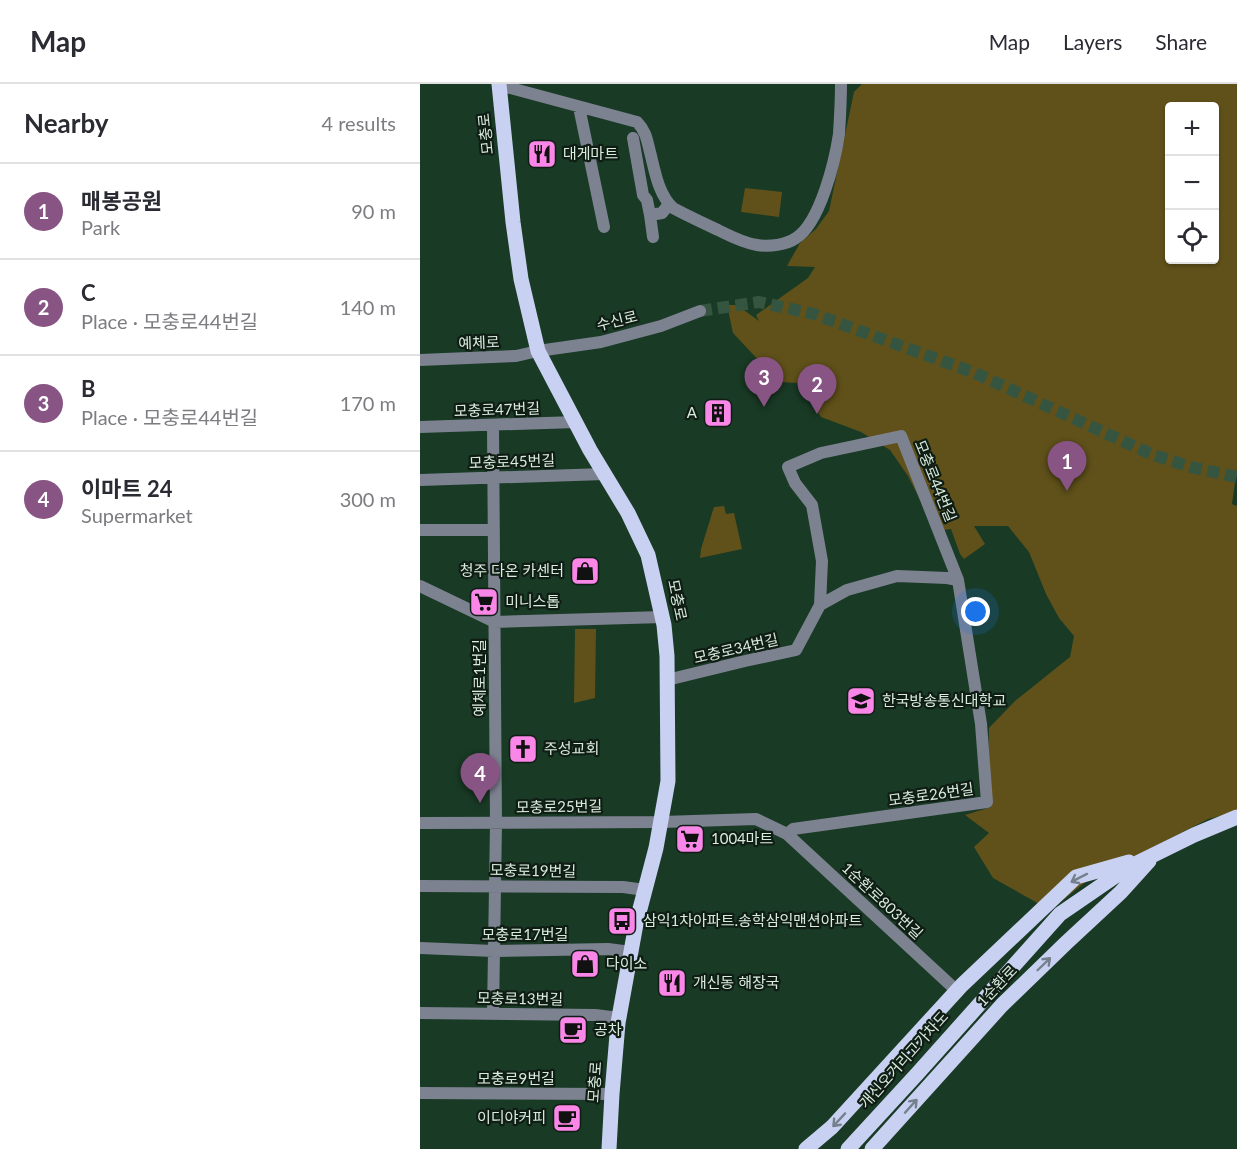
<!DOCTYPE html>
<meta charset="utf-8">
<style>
body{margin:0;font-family:Lato,"Noto Sans KR",sans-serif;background:#f2f2f3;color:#2b2b33}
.controls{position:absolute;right:18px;top:18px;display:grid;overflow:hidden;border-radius:6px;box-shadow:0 2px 4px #0004}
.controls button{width:54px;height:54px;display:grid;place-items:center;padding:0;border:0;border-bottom:2px solid #e1e1e2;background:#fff;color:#2b2b33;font:30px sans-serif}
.you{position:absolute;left:556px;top:528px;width:21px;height:21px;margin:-15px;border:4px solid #fff;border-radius:50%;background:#1a73e8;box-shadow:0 0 0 9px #1a73e833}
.badge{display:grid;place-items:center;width:39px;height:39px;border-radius:50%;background:#885484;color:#fff;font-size:20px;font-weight:700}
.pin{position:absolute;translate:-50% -50px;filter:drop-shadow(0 2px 3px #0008)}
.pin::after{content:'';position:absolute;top:32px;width:21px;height:18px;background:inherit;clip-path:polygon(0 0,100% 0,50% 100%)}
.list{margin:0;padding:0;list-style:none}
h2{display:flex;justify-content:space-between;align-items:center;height:78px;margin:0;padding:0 24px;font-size:26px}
h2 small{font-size:20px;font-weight:400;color:#7c7c81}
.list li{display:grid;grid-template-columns:39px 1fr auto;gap:18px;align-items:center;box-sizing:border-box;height:96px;padding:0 24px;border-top:2px solid #e1e1e2}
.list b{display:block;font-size:22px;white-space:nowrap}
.list p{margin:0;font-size:20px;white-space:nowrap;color:#7c7c81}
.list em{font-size:20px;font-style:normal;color:#7c7c81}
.icon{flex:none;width:33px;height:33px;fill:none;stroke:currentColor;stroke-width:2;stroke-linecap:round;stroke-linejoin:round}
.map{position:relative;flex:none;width:817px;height:1065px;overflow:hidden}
header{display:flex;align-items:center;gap:36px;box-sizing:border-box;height:84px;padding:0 30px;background:#fff;border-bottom:2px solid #e1e1e2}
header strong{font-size:28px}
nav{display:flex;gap:33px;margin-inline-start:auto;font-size:21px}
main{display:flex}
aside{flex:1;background:#fff}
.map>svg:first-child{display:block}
.green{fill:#60511a;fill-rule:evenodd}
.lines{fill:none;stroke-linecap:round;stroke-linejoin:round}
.minor-tunnel{stroke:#365541;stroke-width:12;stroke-dasharray:12 6;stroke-linecap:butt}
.minor{stroke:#7d8291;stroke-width:12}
.major{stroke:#c9d1f2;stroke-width:15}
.oneway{stroke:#75808e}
.labels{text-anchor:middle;stroke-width:4.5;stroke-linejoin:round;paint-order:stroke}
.street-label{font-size:15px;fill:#d9ebdd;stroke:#0f1d14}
.poi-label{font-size:15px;fill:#d9ebdd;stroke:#0f1d14;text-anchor:start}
</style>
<header>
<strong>Map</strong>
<nav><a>Map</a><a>Layers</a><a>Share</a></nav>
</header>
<main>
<aside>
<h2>Nearby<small>4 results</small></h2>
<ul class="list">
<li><span class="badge">1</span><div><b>매봉공원</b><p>Park</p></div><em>90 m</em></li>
<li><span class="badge">2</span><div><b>C</b><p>Place · 모충로44번길</p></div><em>140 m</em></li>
<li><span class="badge">3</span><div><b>B</b><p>Place · 모충로44번길</p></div><em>170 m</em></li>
<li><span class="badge">4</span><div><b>이마트 24</b><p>Supermarket</p></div><em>300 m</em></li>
</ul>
</aside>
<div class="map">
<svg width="817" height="1065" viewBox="0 0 817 1065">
<rect width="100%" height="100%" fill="#193a25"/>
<!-- green -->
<path class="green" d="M 442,0 L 817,0 L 817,384 L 812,420 L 817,422 L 817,728 L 788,735 L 667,797 L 630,826 L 573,794 L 554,763 L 569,749 L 545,731 L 571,723 L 568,689 L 569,644 L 595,617 L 650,573 L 654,552 L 639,534 L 626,510 L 609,468 L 588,442 L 554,442 L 565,460 L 544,475 L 540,470 L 531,445 L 523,446 L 512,439 L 488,392 L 470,366 L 441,348 L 401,333 L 379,299 L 359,298 L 313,249 L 307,221 L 317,221 L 339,237 L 336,231 L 388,194 L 395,183 L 367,182 L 380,159 L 396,145 L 409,127 L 434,8 ZM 750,22 L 794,22 L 794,176 L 750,176 Z
M 325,104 L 362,108 L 359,133 L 321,128 Z
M 304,422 L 306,430 L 314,429 L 322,465 L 280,474 L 281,465 L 294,423 Z
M 155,545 L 176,545 L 175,614 L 154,619 Z"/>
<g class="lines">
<!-- minor-tunnel -->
<path class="minor-tunnel" d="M 280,227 L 339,218 L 394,230 L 555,289 L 731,370 L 771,383 L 817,393"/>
<!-- minor -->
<path class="minor" d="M 79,1 L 217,38 C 226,47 227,56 230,68 C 235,87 238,110 253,124 C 268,132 283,139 298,146 C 310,152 323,159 337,161 C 349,163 366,161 376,154 C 400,139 415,77 419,50 C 420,34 421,17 421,0
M 159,23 L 184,143
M 213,54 L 223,111 L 227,116 L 230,131
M 233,153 L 230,131 L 242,129 L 249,120
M 0,276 L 96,272 L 118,267 L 181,258 L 241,242 L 280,227
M 0,343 L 156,338
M 0,396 L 184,390
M 0,446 L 74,446
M 0,502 L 75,538 L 243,533
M 247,596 L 325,577 L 376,566 L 400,521 L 427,506 L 477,492 L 527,494 L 538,496
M 0,739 L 242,738 L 336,735 L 367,750 L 373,745 L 567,718 L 561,640 L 538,496 L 481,352 L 401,369 L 368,383 L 375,399 L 392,421 L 402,477 L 400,521
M 367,750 L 537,907
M 0,802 L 203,803 L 225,806
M 0,864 L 74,867 L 188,865 L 211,868
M 0,929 L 175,931 L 199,934
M 73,930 L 76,739 L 73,342
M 0,1009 L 192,1010"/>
<!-- major -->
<path class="major" d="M 79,0 L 93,138 L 101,195 L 118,267 L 170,366 L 208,429 L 228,471 L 244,541 L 247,572 L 248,697 L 236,764 L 216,840 L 198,939 L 192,1010 L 189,1065
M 386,1065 L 412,1043 L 542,901 L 656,793 L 709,778
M 428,1065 L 497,990 L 640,830 L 707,784 L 774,751 L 817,733
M 452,1065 L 582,921 L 646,859 L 701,808 L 729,777"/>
</g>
<!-- one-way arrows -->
<defs><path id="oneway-shaft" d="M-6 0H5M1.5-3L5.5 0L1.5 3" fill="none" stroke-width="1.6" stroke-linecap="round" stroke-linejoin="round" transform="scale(1.5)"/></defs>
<g class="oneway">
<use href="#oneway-shaft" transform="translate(659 794) rotate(153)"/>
<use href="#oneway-shaft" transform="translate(624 880) rotate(-44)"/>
<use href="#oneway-shaft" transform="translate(491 1022) rotate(-48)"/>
<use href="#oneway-shaft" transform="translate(419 1036) rotate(133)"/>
</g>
<!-- icons -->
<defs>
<g id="restaurant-square" transform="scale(1.5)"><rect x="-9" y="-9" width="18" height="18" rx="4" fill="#fa87e7" stroke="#0f1d14"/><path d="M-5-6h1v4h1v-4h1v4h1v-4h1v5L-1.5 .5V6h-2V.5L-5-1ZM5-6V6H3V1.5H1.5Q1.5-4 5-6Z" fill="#111"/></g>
<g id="building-square" transform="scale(1.5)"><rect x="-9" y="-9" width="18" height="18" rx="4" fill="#fa87e7" stroke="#0f1d14"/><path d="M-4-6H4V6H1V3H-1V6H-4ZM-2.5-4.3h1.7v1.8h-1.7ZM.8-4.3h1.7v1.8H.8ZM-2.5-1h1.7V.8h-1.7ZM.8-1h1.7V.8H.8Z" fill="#111"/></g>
<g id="shop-square" transform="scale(1.5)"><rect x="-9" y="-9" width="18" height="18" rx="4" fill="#fa87e7" stroke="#0f1d14"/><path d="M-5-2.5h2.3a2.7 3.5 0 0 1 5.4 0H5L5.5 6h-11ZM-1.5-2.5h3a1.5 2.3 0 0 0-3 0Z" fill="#111"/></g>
<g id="supermarket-square" transform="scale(1.5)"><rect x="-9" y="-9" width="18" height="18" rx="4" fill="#fa87e7" stroke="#0f1d14"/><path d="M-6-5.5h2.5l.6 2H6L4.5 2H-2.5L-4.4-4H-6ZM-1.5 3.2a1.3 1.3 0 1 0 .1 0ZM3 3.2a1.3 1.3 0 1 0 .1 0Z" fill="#111"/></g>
<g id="university-square" transform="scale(1.5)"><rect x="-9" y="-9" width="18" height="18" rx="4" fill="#fa87e7" stroke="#0f1d14"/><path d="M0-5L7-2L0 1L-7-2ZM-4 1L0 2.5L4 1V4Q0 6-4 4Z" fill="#111"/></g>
<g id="church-square" transform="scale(1.5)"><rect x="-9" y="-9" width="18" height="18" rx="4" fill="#fa87e7" stroke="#0f1d14"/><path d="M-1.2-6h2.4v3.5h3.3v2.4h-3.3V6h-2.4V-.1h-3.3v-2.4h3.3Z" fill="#111"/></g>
<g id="bus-square" transform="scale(1.5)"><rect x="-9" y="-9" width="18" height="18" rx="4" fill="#fa87e7" stroke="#0f1d14"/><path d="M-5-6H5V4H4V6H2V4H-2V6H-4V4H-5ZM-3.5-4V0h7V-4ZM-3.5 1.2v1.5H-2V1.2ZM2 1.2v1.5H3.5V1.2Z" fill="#111"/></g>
<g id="cafe-square" transform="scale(1.5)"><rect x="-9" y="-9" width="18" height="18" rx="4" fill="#fa87e7" stroke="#0f1d14"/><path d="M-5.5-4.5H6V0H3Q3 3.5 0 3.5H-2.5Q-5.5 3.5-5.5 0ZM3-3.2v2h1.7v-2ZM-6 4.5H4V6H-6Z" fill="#111"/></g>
</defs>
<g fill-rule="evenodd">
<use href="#restaurant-square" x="122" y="70"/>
<use href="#building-square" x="298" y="329"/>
<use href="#shop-square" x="165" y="487"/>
<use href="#supermarket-square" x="64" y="518"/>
<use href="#university-square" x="441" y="617"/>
<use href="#church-square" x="103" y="665"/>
<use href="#supermarket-square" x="270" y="755"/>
<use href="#bus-square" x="202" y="837"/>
<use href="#shop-square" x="165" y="880"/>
<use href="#restaurant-square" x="252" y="899"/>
<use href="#cafe-square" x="153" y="946"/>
<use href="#cafe-square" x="147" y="1034"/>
</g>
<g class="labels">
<!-- street labels -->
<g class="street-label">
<text transform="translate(66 50) rotate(-96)" y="5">모충로</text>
<text transform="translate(197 237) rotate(-14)" y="5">수신로</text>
<text transform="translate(59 259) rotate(-2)" y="5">예체로</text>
<text transform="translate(77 326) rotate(-2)" y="5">모충로47번길</text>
<text transform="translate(92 378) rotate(-2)" y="5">모충로45번길</text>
<text transform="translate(515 397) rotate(68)" y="5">모충로44번길</text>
<text transform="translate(257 516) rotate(78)" y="5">모충로</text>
<text transform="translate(316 565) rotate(-13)" y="5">모충로34번길</text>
<text transform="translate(60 594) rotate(-90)" y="5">예체로1번길</text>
<text transform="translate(511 711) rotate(-8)" y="5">모충로26번길</text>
<text transform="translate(139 723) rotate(-1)" y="5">모충로25번길</text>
<text transform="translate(113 787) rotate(1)" y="5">모충로19번길</text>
<text transform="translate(462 817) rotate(43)" y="5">1순환로803번길</text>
<text x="105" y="856">모충로17번길</text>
<text transform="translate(577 902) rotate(-46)" y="5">1순환로</text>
<text transform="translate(100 915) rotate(1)" y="5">모충로13번길</text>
<text transform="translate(484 976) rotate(-48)" y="5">개신오거리고가차도</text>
<text x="96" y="1000">모충로9번길</text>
<text transform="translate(175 998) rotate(-86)" y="5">모충로</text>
</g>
<!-- poi labels -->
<g class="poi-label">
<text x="143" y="75">대게마트</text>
<text x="277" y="334" text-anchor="end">A</text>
<text x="144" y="492" text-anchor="end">청주 다온 카센터</text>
<text x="85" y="523">미니스톱</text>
<text x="462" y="622">한국방송통신대학교</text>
<text x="124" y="670">주성교회</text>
<text x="291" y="760">1004마트</text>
<text x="223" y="842">삼익1차아파트.송학삼익맨션아파트</text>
<text x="186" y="885">다이소</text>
<text x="273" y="904">개신동 해장국</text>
<text x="174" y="951">공차</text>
<text x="126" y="1039" text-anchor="end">이디야커피</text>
</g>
</g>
</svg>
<div class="controls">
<button>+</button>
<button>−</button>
<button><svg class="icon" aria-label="locate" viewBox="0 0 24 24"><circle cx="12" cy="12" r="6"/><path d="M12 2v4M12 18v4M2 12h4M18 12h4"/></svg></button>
</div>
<div class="you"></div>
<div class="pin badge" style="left:647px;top:407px">1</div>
<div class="pin badge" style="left:397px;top:330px">2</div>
<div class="pin badge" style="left:344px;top:323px">3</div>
<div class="pin badge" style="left:60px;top:719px">4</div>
</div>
</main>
